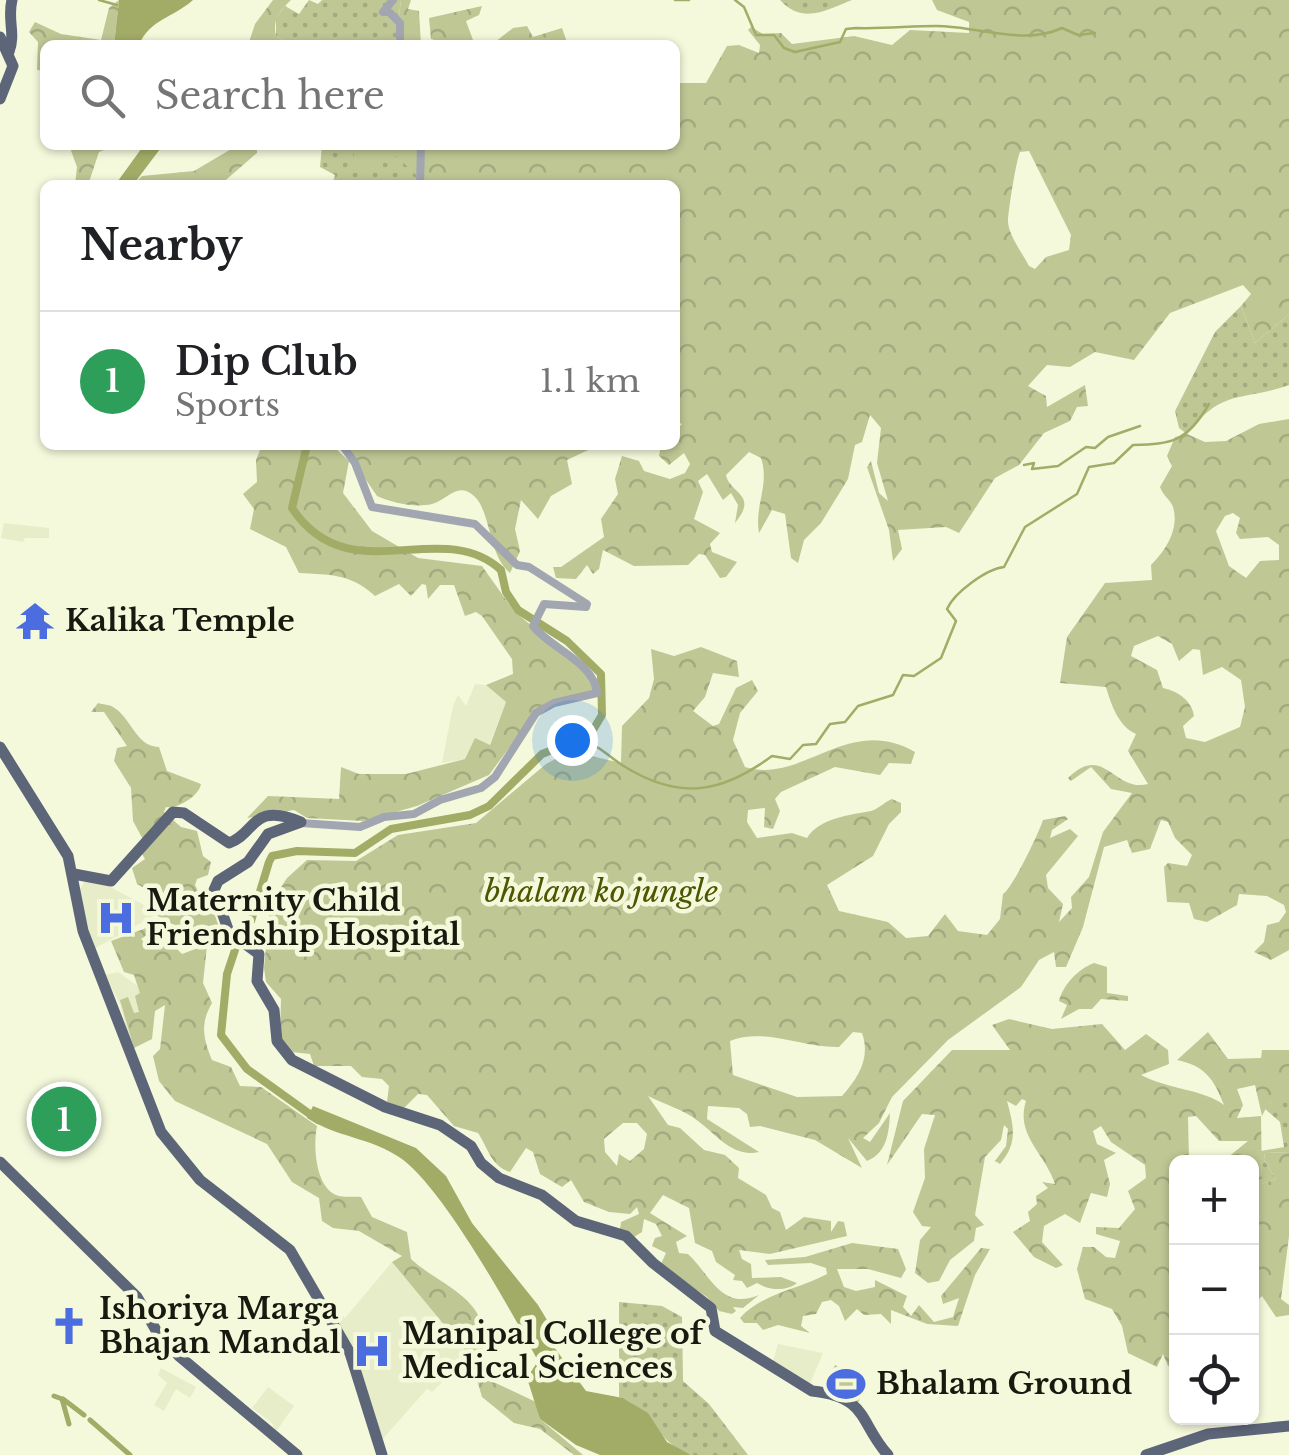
<!DOCTYPE html>
<meta charset="utf-8">
<style>
body{margin:0;font-family:"Libre Baskerville",serif;background:#f2f2f2;color:#202124}
.controls{position:absolute;right:30px;bottom:30px;display:grid;overflow:hidden;border-radius:15px;box-shadow:0 2px 8px #0004}
.controls button{width:90px;height:90px;display:grid;place-items:center;padding:0;border:0;border-bottom:2px solid #e0e0e0;background:#fff;color:#202124;font:50px sans-serif}
.you{position:absolute;left:572px;top:740px;width:35px;height:35px;margin:-25px;border:8px solid #fff;border-radius:50%;background:#1a73e8;box-shadow:0 0 0 15px #1a73e833}
.badge{display:grid;place-items:center;width:65px;height:65px;border-radius:50%;background:#0b8043;color:#fff;font-size:32px;font-weight:700}
.pin{position:absolute;translate:-50% -50%;border:5px solid #fff;box-shadow:0 2px 10px #0006}
.list{margin:0;padding:0;list-style:none}
h2{display:flex;justify-content:space-between;align-items:center;height:130px;margin:0;padding:0 40px;font-size:42px}
h2 small{font-size:32px;font-weight:400;color:#757577}
.list li{display:grid;grid-template-columns:65px 1fr auto;gap:30px;align-items:center;box-sizing:border-box;height:140px;padding:0 40px;border-top:2px solid #e0e0e0}
.list b{display:block;font-size:38px;white-space:nowrap}
.list p{margin:0;font-size:32px;white-space:nowrap;color:#757577}
.list em{font-size:32px;font-style:normal;color:#757577}
.icon{flex:none;width:55px;height:55px;fill:none;stroke:currentColor;stroke-width:2;stroke-linecap:round;stroke-linejoin:round}
.map{position:relative;flex:none;width:1289px;height:1455px;overflow:hidden}
.search{position:absolute;background:#fff;box-shadow:0 2px 8px #0004;left:40px;top:40px;width:640px;height:110px;display:flex;align-items:center;gap:25px;box-sizing:border-box;padding:0 35px;border-radius:15px;color:#757577;font-size:38px}
.panel{position:absolute;background:#fff;box-shadow:0 2px 8px #0004;left:40px;top:180px;width:640px;height:270px;border-radius:15px}
.map>svg:first-child{display:block}
.built{fill:#e7edc9}
.grass{fill:url(#grass-dots)}
.forest{fill:url(#forest-crowns);fill-rule:evenodd}
.park{fill:#bfc795}
.water{fill:#a2ac67}
.lines{fill:none;stroke-linecap:round;stroke-linejoin:round}
.stream{stroke:#a2ac67;stroke-width:2.5}
.canal{stroke:#a2ac67;stroke-width:5}
.river{stroke:#a2ac67;stroke-width:8}
.minor{stroke:#a1a6b1;stroke-width:8}
.major{stroke:#5d6578;stroke-width:11}
.labels{text-anchor:middle;stroke-width:9;stroke-linejoin:round;paint-order:stroke}
.poi-label{font-size:30px;font-weight:bold;fill:#181a10;stroke:#f4f9dc;text-anchor:start}
.park-label{font-size:30px;font-style:italic;fill:#4e5600;stroke:#f4f9dc}
</style>
<div class="map">
<svg width="1289" height="1455" viewBox="0 0 1289 1455">
<defs>
<pattern id="grass-dots" width="8" height="8" patternUnits="userSpaceOnUse" patternTransform="scale(2.5)"><rect width="8" height="8" fill="#bfc795"/><path d="M2 2h.1M6 6h.1" fill="none" stroke="#a3aa7f" stroke-width="1.8" stroke-linecap="round"/></pattern>
<pattern id="forest-crowns" width="20" height="18" patternUnits="userSpaceOnUse" patternTransform="scale(2.5)"><rect width="20" height="18" fill="#bfc795"/><path d="M2 6a3 3 0 1 1 6 0M12 15a3 3 0 1 1 6 0" fill="none" stroke="#a3aa7f"/></pattern>
</defs>
<rect width="100%" height="100%" fill="#f4f9dc"/>
<!-- built -->
<path class="built" d="M 4,523 L 49,528 L 49,538 L 25,538 L 23,542 L 1,538 Z
M 475,684 L 486,685 L 506,702 L 489,745 L 465,759 L 442,763 L 453,706 L 458,695 L 466,706 Z
M 87,878 L 97,880 L 159,913 L 92,950 L 79,891 Z
M 118,972 L 139,987 L 148,1023 L 130,1044 L 120,1004 L 105,975 Z
M 392,1262 L 470,1356 L 432,1392 L 427,1389 L 381,1441 L 330,1318 L 338,1311 L 345,1318 Z
M 778,1344 L 823,1353 L 809,1386 L 772,1364 Z
M 161,1368 L 196,1387 L 190,1398 L 176,1389 L 164,1411 L 154,1405 L 167,1383 L 158,1375 Z
M 268,1387 L 294,1406 L 275,1433 L 273,1424 L 252,1408 Z"/>
<!-- grass -->
<path class="grass" d="M 309,0 L 318,4 L 322,0 L 401,0 L 395,45 L 294,45 L 276,36 L 276,18 L 285,6 L 299,14 Z
M 780,0 L 852,0 C 826,10 803,25 780,0 Z
M 322,145 L 400,145 L 417,176 L 416,185 L 332,185 L 335,175 L 320,167 Z
M 1241,306 L 1255,343 L 1289,314 L 1289,385 C 1242,402 1223,387 1187,434 L 1179,428 L 1175,411 L 1215,332 Z
M 1289,1086 L 1289,1152 L 1265,1153 L 1264,1160 L 1276,1179 L 1262,1184 L 1261,1151 L 1284,1147 L 1280,1122 L 1265,1109 L 1269,1102 L 1276,1103 Z
M 619,1302 L 662,1306 L 682,1317 L 683,1381 L 709,1404 L 748,1455 C 731,1455 708,1455 692,1455 C 659,1447 652,1408 619,1397 Z"/>
<!-- forest -->
<path class="forest" d="M 119,0 L 114,45 L 45,45 L 45,71 L 37,70 L 38,42 L 29,32 L 35,22 L 61,34 L 101,40 L 109,8 Z
M 273,0 L 291,0 C 280,11 272,20 276,36 L 294,45 L 248,45 L 255,24 Z
M 401,0 L 411,0 L 408,9 L 419,11 L 421,45 L 395,45 Z
M 932,0 L 1289,0 L 1289,314 L 1255,343 L 1241,306 L 1251,294 L 1243,285 L 1170,313 L 1134,360 L 1095,352 L 1070,367 L 1047,365 L 1028,386 L 1046,396 L 1047,407 L 1085,385 L 1088,406 L 1077,407 L 1070,421 L 1044,433 L 1019,465 L 995,478 L 959,533 L 946,527 L 898,530 L 902,549 L 893,561 L 889,530 L 867,467 L 871,461 L 879,493 L 888,501 L 877,463 L 881,428 L 870,415 L 862,442 L 855,445 L 848,479 L 821,523 L 804,540 L 798,563 L 791,558 L 785,514 L 772,510 L 759,533 C 754,506 770,485 761,458 L 749,452 L 726,475 C 730,494 759,494 735,523 L 738,505 L 731,493 L 723,500 L 707,474 L 698,481 L 703,492 L 694,519 L 720,533 L 710,544 L 712,552 L 737,562 L 726,577 L 720,578 L 705,555 L 699,554 L 688,565 L 634,566 L 603,550 L 599,569 L 593,574 L 587,565 L 576,579 L 556,578 L 553,567 L 561,567 L 604,537 L 601,519 L 618,494 L 615,479 L 622,456 L 639,461 L 644,471 L 670,479 L 685,473 L 690,464 L 684,453 L 669,465 L 659,456 L 661,445 L 675,445 L 675,431 L 682,424 L 675,421 L 675,185 L 427,185 L 396,156 L 387,163 L 373,158 L 368,176 L 363,177 L 352,166 L 355,145 L 675,145 L 675,83 L 706,83 L 727,46 L 739,45 L 759,53 L 760,45 L 748,30 L 751,27 L 763,34 L 781,33 L 792,44 L 854,36 L 892,45 L 910,30 L 969,33 L 969,22 L 937,10 ZM 1029,151 L 1071,235 L 1069,250 L 1046,257 L 1035,269 L 1029,266 C 1023,254 1009,236 1008,222 C 1008,212 1016,161 1020,152 Z
M 482,6 L 479,15 L 466,21 L 473,40 L 495,42 L 513,28 L 527,26 L 533,37 L 562,28 L 568,45 L 453,45 L 431,39 L 429,18 Z
M 69,145 L 116,145 L 99,152 L 88,185 L 75,185 L 77,167 Z
M 238,145 L 257,145 L 257,153 L 220,185 L 217,181 L 206,185 L 133,185 L 142,176 L 194,171 Z
M 1289,419 L 1289,950 L 1271,960 L 1254,952 L 1264,942 L 1267,925 L 1279,922 L 1286,912 L 1284,905 L 1267,896 L 1239,894 L 1237,905 L 1207,922 L 1194,919 L 1189,903 L 1167,902 L 1164,867 L 1168,863 L 1187,866 L 1192,855 L 1175,838 L 1168,822 L 1161,820 L 1150,849 L 1132,853 L 1127,840 L 1104,847 L 1083,927 L 1066,967 L 1056,967 L 1054,952 L 1039,960 L 1021,987 L 948,1040 L 892,1097 L 879,1123 L 863,1138 L 870,1142 L 890,1113 C 889,1133 887,1153 867,1161 L 848,1138 L 862,1168 L 815,1140 L 760,1126 L 750,1127 L 747,1114 L 739,1108 L 708,1106 L 707,1119 L 759,1152 C 733,1158 717,1135 698,1121 C 684,1110 664,1104 648,1096 L 668,1125 L 680,1128 L 704,1150 L 725,1155 L 739,1168 L 738,1178 L 766,1195 L 772,1208 L 780,1212 L 786,1230 L 804,1217 L 831,1221 L 831,1232 L 838,1221 L 844,1222 L 847,1236 L 770,1254 L 739,1250 L 742,1259 L 751,1264 L 752,1278 L 781,1277 L 797,1283 C 786,1292 768,1290 757,1283 L 747,1288 L 742,1281 L 733,1280 L 735,1275 L 716,1262 L 712,1251 L 695,1243 L 689,1208 L 663,1195 L 650,1213 L 687,1236 L 676,1242 L 679,1253 L 688,1254 C 711,1276 722,1311 759,1295 L 743,1308 L 733,1307 L 736,1311 L 732,1314 L 719,1311 L 707,1297 L 660,1266 L 666,1253 L 652,1246 L 655,1238 L 662,1236 L 656,1224 L 644,1219 L 642,1232 L 634,1237 L 620,1231 L 621,1222 L 639,1214 L 637,1207 L 630,1214 L 609,1212 L 584,1202 L 571,1180 L 562,1187 L 540,1174 L 533,1152 L 526,1148 L 510,1172 C 491,1166 488,1148 478,1133 L 454,1126 L 427,1095 L 418,1094 L 404,1108 L 387,1102 L 389,1086 L 382,1079 L 362,1077 L 351,1066 L 314,1066 L 310,1054 L 291,1052 L 280,1038 L 281,999 L 266,982 L 264,968 L 270,904 L 287,878 L 307,860 L 356,861 L 398,835 L 476,823 L 546,764 L 570,751 L 621,763 L 622,726 L 649,698 L 654,679 L 651,649 L 674,656 L 701,647 L 737,661 L 739,677 L 713,673 L 705,697 L 693,711 L 713,726 L 719,724 L 736,688 L 752,680 L 758,691 L 740,713 L 733,740 L 745,767 C 802,785 848,713 915,752 L 911,764 L 889,763 L 880,775 L 835,767 L 781,792 L 775,799 L 780,811 L 773,829 L 764,827 L 765,808 L 748,810 L 747,822 L 757,838 L 792,833 L 807,838 C 819,818 850,815 871,811 C 878,809 885,802 892,799 L 901,803 L 901,812 L 889,824 L 873,856 L 827,885 L 839,911 L 888,922 L 906,938 L 928,936 L 945,914 L 958,931 L 987,935 L 1000,919 L 1003,894 C 1012,889 1039,833 1043,820 L 1065,816 L 1068,819 L 1052,830 L 1050,838 L 1070,829 L 1078,836 L 1046,875 L 1048,888 L 1063,904 L 1059,922 L 1072,908 L 1071,897 L 1089,877 L 1103,832 L 1132,793 L 1111,789 L 1091,767 L 1071,781 L 1068,778 C 1104,742 1114,793 1148,784 L 1128,751 L 1136,734 C 1118,726 1111,704 1106,687 L 1060,683 L 1067,637 L 1105,583 L 1152,580 L 1151,565 C 1164,552 1180,530 1173,507 C 1170,499 1163,496 1160,487 L 1172,466 L 1167,456 L 1175,437 L 1187,434 L 1205,442 L 1226,441 L 1259,424 ZM 1233,513 L 1240,518 L 1236,533 L 1240,539 L 1268,537 L 1279,545 L 1279,560 L 1260,561 L 1246,578 L 1229,566 L 1216,531 L 1225,516 ZM 1158,636 L 1172,644 L 1179,661 L 1193,649 L 1200,650 L 1203,675 L 1222,667 L 1241,680 L 1245,707 L 1240,727 L 1205,742 L 1186,738 L 1183,726 L 1194,716 C 1192,701 1178,691 1163,688 L 1157,670 L 1131,656 L 1134,646 ZM 853,1032 L 862,1033 C 871,1058 858,1078 842,1096 L 797,1097 L 733,1075 L 730,1041 C 764,1027 801,1048 839,1047 ZM 623,1123 L 637,1123 L 647,1134 L 644,1149 L 630,1161 L 619,1154 L 617,1166 L 605,1152 L 604,1139 Z
M 262,445 L 332,445 L 349,461 L 343,493 L 372,531 L 418,558 L 482,566 L 514,611 L 582,668 L 595,692 L 557,701 L 523,729 L 489,775 L 417,806 L 363,821 L 307,818 L 294,810 L 247,818 L 268,796 L 339,799 L 341,767 L 359,774 L 406,774 L 465,759 L 475,738 L 490,745 L 506,702 L 486,685 L 513,674 L 512,659 L 482,616 L 476,612 L 465,616 L 454,585 L 440,585 L 428,599 L 426,585 L 422,584 L 411,596 L 399,584 L 375,596 C 350,573 330,575 299,573 L 286,547 L 250,529 L 254,509 L 243,494 L 257,482 L 256,460 Z
M 342,445 L 599,445 L 567,460 L 572,484 L 551,496 L 538,519 L 521,500 L 515,529 L 520,551 L 510,573 C 488,555 491,511 474,496 C 457,481 448,500 432,504 C 414,508 393,503 377,496 Z
M 98,703 C 103,705 109,704 113,707 C 132,718 135,746 159,747 L 167,771 L 201,784 C 199,796 178,809 166,807 L 164,812 L 181,827 L 197,831 L 203,856 L 211,862 L 208,875 L 197,879 L 195,885 L 203,902 L 213,910 L 225,944 L 207,946 L 203,983 L 212,1003 C 201,1022 202,1036 212,1060 L 231,1067 L 240,1086 L 261,1087 L 317,1126 C 313,1145 315,1186 336,1195 C 344,1198 354,1196 361,1197 L 372,1217 L 407,1232 L 411,1259 C 431,1278 468,1292 479,1317 C 488,1337 479,1359 487,1379 L 536,1402 L 540,1419 L 583,1455 L 574,1455 L 540,1429 L 514,1423 L 482,1397 L 470,1356 L 392,1262 L 402,1256 L 359,1231 L 333,1228 L 322,1221 L 319,1198 L 292,1182 L 267,1144 L 175,1101 L 159,1081 L 153,1056 L 160,1049 L 165,1005 L 155,1011 L 152,1039 L 134,1048 L 120,1000 L 128,997 L 134,1013 L 139,1012 L 135,996 L 140,993 L 134,975 L 124,972 L 111,941 L 149,927 L 155,929 L 141,939 L 145,943 L 164,936 L 182,954 L 203,946 C 186,921 143,924 146,889 L 137,884 L 132,868 L 145,859 L 142,854 L 147,847 L 133,821 L 131,788 L 114,761 L 117,748 L 127,746 L 104,712 L 91,712 Z
M 1094,963 L 1107,967 L 1107,993 L 1128,996 L 1128,1001 L 1101,999 L 1092,1009 L 1079,1009 L 1061,1019 L 1067,1005 L 1059,1001 C 1063,985 1078,969 1094,963 Z
M 1009,1019 L 1052,1029 L 1102,1024 L 1125,1050 L 1146,1034 L 1168,1050 L 1169,1064 L 1141,1075 C 1168,1089 1205,1090 1224,1105 C 1214,1080 1206,1066 1177,1060 L 1208,1032 L 1228,1059 L 1261,1058 L 1262,1050 L 1289,1050 L 1289,1087 L 1276,1104 L 1269,1102 L 1262,1116 L 1255,1085 L 1237,1089 L 1243,1105 L 1237,1118 L 1261,1116 L 1262,1184 L 1276,1179 L 1264,1160 L 1265,1153 L 1289,1152 L 1289,1236 L 1281,1299 L 1289,1305 L 1289,1315 L 1276,1317 L 1262,1296 L 1252,1306 L 1252,1162 L 1222,1162 L 1248,1141 L 1219,1141 L 1196,1116 L 1188,1117 L 1189,1162 L 1176,1162 L 1176,1369 L 1168,1366 L 1163,1354 L 1157,1367 L 1128,1353 L 1122,1326 L 1112,1309 L 1085,1299 L 1077,1269 L 1083,1247 L 1094,1247 L 1106,1257 L 1115,1258 L 1120,1241 L 1096,1234 L 1096,1227 L 1119,1228 L 1135,1209 L 1128,1191 L 1146,1178 L 1145,1165 L 1111,1142 L 1101,1126 L 1093,1131 L 1097,1144 L 1116,1153 L 1104,1160 L 1110,1184 L 1107,1197 L 1091,1193 L 1080,1223 L 1065,1214 L 1044,1226 L 1042,1242 L 1063,1265 L 1056,1268 L 1034,1257 L 1013,1232 L 1030,1221 L 1028,1212 L 1037,1204 L 1036,1196 L 1048,1188 L 1042,1182 L 1055,1184 C 1045,1153 1015,1135 1026,1101 L 1022,1099 L 1016,1106 L 1007,1101 C 1014,1127 1018,1143 1000,1164 L 995,1161 L 1006,1146 L 1008,1129 L 1004,1125 L 1001,1140 L 985,1157 L 975,1215 L 984,1225 L 976,1228 L 974,1241 L 950,1260 L 939,1281 L 928,1283 L 915,1273 L 920,1240 L 931,1227 L 922,1226 L 913,1212 L 925,1178 L 924,1149 L 935,1115 L 922,1114 L 887,1165 L 903,1101 L 952,1050 L 1010,1050 L 992,1025 Z
M 852,1243 L 898,1249 L 906,1269 L 901,1278 L 868,1269 L 837,1269 L 844,1287 L 856,1291 L 875,1287 L 875,1280 L 907,1296 L 903,1307 L 911,1316 L 919,1305 L 934,1322 L 953,1317 L 959,1298 L 943,1304 L 941,1296 L 981,1248 L 990,1249 L 975,1275 L 958,1326 L 927,1324 L 891,1310 L 891,1324 L 881,1314 L 864,1315 L 857,1309 L 845,1321 L 839,1306 L 831,1300 L 822,1302 L 816,1314 L 803,1316 L 801,1326 L 810,1333 L 778,1325 L 763,1330 L 757,1323 L 744,1323 L 740,1318 C 761,1294 799,1289 827,1274 L 826,1268 L 811,1263 L 768,1265 L 765,1260 L 805,1257 Z"/>
<!-- park -->
<path class="park" d="M 835,1365 L 868,1380 L 858,1403 L 825,1388 Z"/>
<!-- water -->
<path class="water" d="M 119,0 L 193,0 C 173,18 150,19 139,45 L 114,45 Z
M 144,145 L 163,145 L 133,185 L 115,185 Z
M 313,1106 L 416,1148 L 446,1176 L 472,1223 L 538,1305 L 547,1320 L 549,1340 L 586,1391 L 623,1398 L 648,1413 L 667,1442 L 691,1455 L 600,1455 L 576,1445 L 540,1419 L 527,1378 L 538,1361 C 513,1314 441,1184 399,1157 C 371,1138 336,1137 307,1118 Z"/>
<g class="lines">
<!-- stream -->
<path class="stream" d="M 99,0 L 117,5
M 675,0 L 689,0
M 735,0 L 744,7 L 756,35 L 774,35 L 784,48 L 795,52 L 840,42 L 846,29 L 856,28 C 883,29 910,26 936,26 C 978,26 1023,46 1062,28 L 1078,35 L 1095,33
M 1024,465 L 1034,463 L 1032,469 L 1058,466 L 1086,447 L 1095,448 L 1108,437 L 1140,426
M 581,741 C 601,745 609,758 627,768 C 682,801 723,792 772,756 L 790,759 L 803,745 L 816,744 L 830,724 L 845,722 L 858,706 L 893,695 L 903,675 L 914,676 L 941,658 L 956,621 L 947,609 C 954,593 986,569 1004,567 L 1025,527 L 1077,494 L 1089,467 L 1114,463 L 1133,445 C 1172,444 1187,442 1209,404"/>
<!-- canal -->
<path class="canal" d="M 54,1396 L 62,1399 L 69,1424
M 63,1399 L 84,1415
M 90,1420 L 130,1455"/>
<!-- river -->
<path class="river" d="M 307,445 L 292,508 C 349,594 441,515 501,570 L 506,592 L 518,610 L 567,641 L 601,674 L 602,715 L 590,735 L 542,754 L 489,806 L 470,815 L 391,829 L 355,853 L 297,851 L 272,856 L 269,862 L 251,921 L 238,941 L 227,974 L 221,1035 L 247,1069 L 318,1120"/>
<!-- minor -->
<path class="minor" d="M 393,0 L 383,12 L 389,12 L 400,23 L 400,45
M 420,185 L 421,145
M 342,445 L 355,463 L 372,507 L 475,524 L 517,565 L 529,567 L 587,604 L 586,607
M 301,823 L 360,827 L 384,817 L 414,814 L 440,800 L 481,788 L 495,777 L 536,713 L 554,703 L 597,693 C 594,662 550,648 533,626 L 544,604 L 586,607"/>
<!-- major -->
<path class="major" d="M 0,37 L 13,66 L 0,99
M 9,52 C 16,34 7,19 12,0
M 0,747 L 68,856 L 83,931 L 161,1132 L 200,1180 L 290,1250 L 350,1353 L 382,1455
M 74,874 L 111,881 L 173,812 L 184,813 L 229,843 C 256,834 251,801 301,822 L 268,834 L 248,862 L 218,881 L 214,890 L 229,932 L 259,954 L 257,981 L 274,1010 L 277,1041 L 292,1060 L 385,1107 L 440,1125 L 471,1146 L 481,1163 L 499,1178 L 542,1195 L 576,1221 L 626,1236 L 653,1263 L 711,1308 L 715,1331 L 812,1391 C 869,1397 859,1423 888,1455
M 0,1162 L 137,1297 L 157,1332 L 179,1356 L 297,1455
M 1146,1455 L 1208,1434 L 1289,1426"/>
</g>
<!-- icons -->
<defs>
<g id="temple-bare" transform="scale(3)"><path d="M0-6L5-2H3V0L6.5 2.5H4V6H1.5V3h-3V6H-4V2.5H-6.5L-3 0V-2H-5Z" fill="#4b6de0" stroke="#f4f9dc" stroke-width="2.5" paint-order="stroke"/></g>
<g id="hospital-bare" transform="scale(3)"><path d="M-5-5h3v3.5h4V-5h3V5h-3V1.5h-4V5h-3Z" fill="#4b6de0" stroke="#f4f9dc" stroke-width="2.5" paint-order="stroke"/></g>
<g id="church-bare" transform="scale(3)"><path d="M-1.2-6h2.4v3.5h3.3v2.4h-3.3V6h-2.4V-.1h-3.3v-2.4h3.3Z" fill="#4b6de0" stroke="#f4f9dc" stroke-width="2.5" paint-order="stroke"/></g>
<g id="stadium-bare" transform="scale(3)"><path d="M0-5a6.5 5 0 1 0 0 10a6.5 5 0 1 0 0-10ZM-3.5-1.8h7v3.6h-7Z" fill="#4b6de0" stroke="#f4f9dc" stroke-width="2.5" paint-order="stroke"/></g>
</defs>
<g fill-rule="evenodd">
<use href="#temple-bare" x="35" y="621"/>
<use href="#hospital-bare" x="116" y="918"/>
<use href="#church-bare" x="69" y="1326"/>
<use href="#hospital-bare" x="372" y="1351"/>
<use href="#stadium-bare" x="846" y="1384"/>
</g>
<g class="labels">
<!-- poi labels -->
<g class="poi-label">
<text x="65" y="631">Kalika Temple</text>
<text x="146" y="911">Maternity Child<tspan x="146" dy="34">Friendship Hospital</tspan></text>
<text x="99" y="1319">Ishoriya Marga<tspan x="99" dy="34">Bhajan Mandal</tspan></text>
<text x="402" y="1344">Manipal College of<tspan x="402" dy="34">Medical Sciences</tspan></text>
<text x="876" y="1394">Bhalam Ground</text>
</g>
<!-- park labels -->
<g class="park-label">
<text x="601" y="902">bhalam ko jungle</text>
</g>
</g>
</svg>
<div class="controls">
<button>+</button>
<button>−</button>
<button><svg class="icon" aria-label="locate" viewBox="0 0 24 24"><circle cx="12" cy="12" r="6"/><path d="M12 2v4M12 18v4M2 12h4M18 12h4"/></svg></button>
</div>
<div class="you"></div>
<div class="pin badge" style="left:64px;top:1119px;background:#2e9e5b">1</div>
<div class="search"><svg class="icon" aria-label="search" viewBox="0 0 24 24"><circle cx="10" cy="10" r="6"/><path d="M15 15l6 6"/></svg>Search here</div>
<section class="panel">
<h2>Nearby<small></small></h2>
<ul class="list">
<li><span class="badge" style="background:#2e9e5b">1</span><div><b>Dip Club</b><p>Sports</p></div><em>1.1 km</em></li>
</ul>
</section>
</div>
